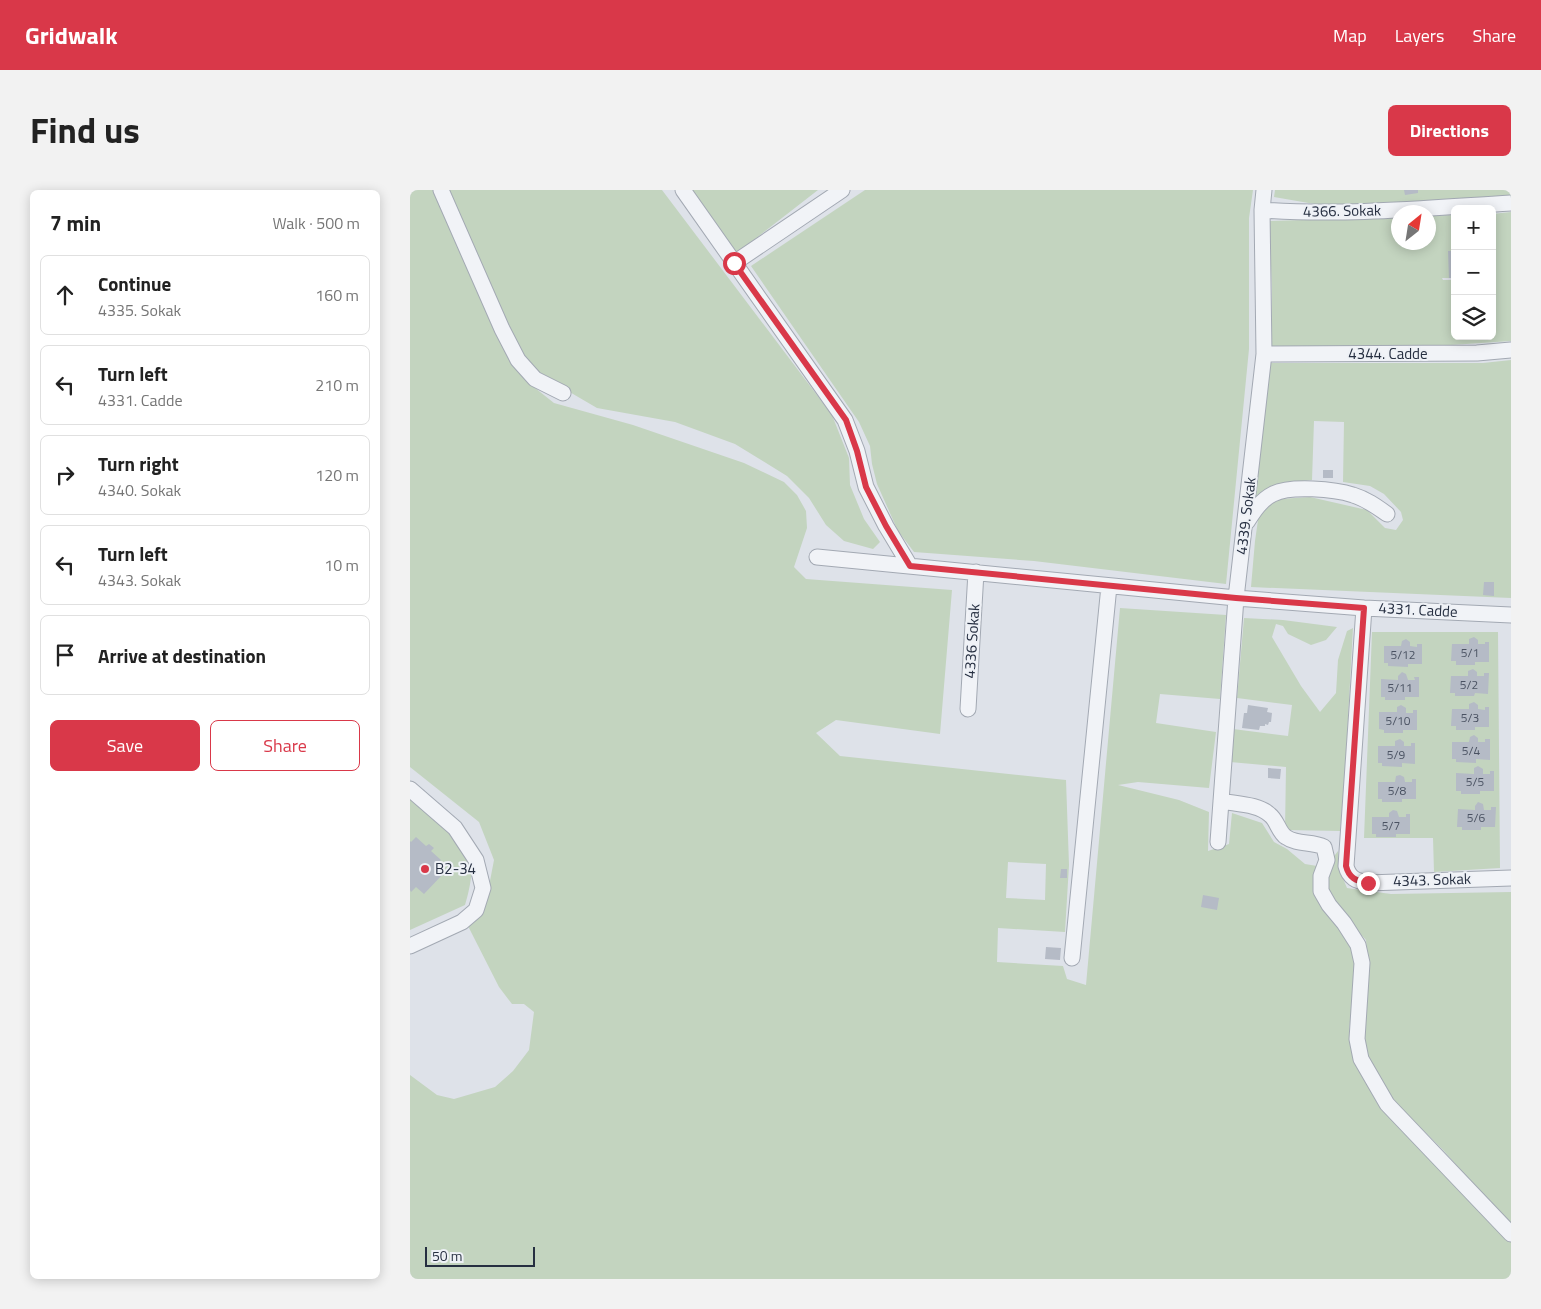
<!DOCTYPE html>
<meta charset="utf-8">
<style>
body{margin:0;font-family:"Titillium Web",sans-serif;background:#f2f2f2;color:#222}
.controls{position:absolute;right:15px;top:15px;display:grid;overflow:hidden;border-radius:8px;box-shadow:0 2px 12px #0003}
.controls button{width:45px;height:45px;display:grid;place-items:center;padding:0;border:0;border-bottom:1px solid #e0e0e0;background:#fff;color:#222;font:25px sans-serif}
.compass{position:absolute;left:981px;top:15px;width:45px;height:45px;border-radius:50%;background:#fff;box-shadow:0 2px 12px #0003;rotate:30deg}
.scale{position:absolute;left:15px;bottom:12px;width:110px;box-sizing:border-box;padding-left:5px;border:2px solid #262f41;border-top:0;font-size:14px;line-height:18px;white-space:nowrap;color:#262f41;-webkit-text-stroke:4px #eef1f6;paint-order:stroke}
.stop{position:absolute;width:15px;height:15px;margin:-11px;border:4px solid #d93849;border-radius:50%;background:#fff}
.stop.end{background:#d93849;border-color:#fff;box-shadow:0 1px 5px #0008}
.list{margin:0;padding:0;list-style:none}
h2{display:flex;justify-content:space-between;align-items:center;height:65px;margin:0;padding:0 20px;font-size:21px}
h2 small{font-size:16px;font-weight:400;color:#767676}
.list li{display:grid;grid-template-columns:32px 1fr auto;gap:15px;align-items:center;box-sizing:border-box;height:80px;margin:0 10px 10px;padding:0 10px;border:1px solid #e0e0e0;border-radius:8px}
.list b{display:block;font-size:19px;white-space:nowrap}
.list p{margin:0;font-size:16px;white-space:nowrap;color:#767676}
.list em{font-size:16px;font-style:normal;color:#767676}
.actions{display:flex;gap:10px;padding:15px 20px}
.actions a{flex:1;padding:11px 0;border:1px solid #d93849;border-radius:8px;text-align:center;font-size:18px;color:#d93849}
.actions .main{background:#d93849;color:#fff}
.icon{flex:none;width:28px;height:28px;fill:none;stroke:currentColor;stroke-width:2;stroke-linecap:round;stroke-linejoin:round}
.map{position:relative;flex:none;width:1101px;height:1089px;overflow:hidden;border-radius:8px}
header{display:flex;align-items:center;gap:30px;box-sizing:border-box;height:70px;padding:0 25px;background:#d93849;color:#fff}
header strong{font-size:24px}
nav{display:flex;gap:28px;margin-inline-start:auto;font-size:18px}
.intro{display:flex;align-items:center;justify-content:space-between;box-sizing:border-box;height:120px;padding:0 30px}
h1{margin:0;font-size:35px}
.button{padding:12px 22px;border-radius:8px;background:#d93849;color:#fff;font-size:18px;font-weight:700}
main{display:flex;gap:30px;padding:0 30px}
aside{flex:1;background:#fff;border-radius:8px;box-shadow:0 2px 12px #0003}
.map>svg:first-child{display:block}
.green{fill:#c3d4bf;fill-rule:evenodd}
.building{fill:#b5bbc6}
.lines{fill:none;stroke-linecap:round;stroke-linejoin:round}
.minor-casing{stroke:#a3a9b3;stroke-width:17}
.minor{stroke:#f1f3f7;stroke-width:15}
.route{stroke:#d93849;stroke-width:6}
.poi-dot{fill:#d93849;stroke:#eef1f6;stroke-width:2}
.labels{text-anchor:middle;stroke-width:4;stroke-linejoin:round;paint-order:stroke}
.number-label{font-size:12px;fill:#4a5262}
.street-label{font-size:15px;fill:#262f41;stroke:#eef1f6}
.poi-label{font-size:15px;fill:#262f41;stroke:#eef1f6;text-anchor:start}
</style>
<header>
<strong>Gridwalk</strong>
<nav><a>Map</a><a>Layers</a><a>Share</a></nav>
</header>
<div class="intro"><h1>Find us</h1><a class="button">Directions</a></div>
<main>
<aside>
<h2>7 min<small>Walk · 500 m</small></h2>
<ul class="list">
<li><svg class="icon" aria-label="ahead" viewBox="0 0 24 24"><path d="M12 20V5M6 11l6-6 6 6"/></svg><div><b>Continue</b><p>4335. Sokak</p></div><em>160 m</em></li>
<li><svg class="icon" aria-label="left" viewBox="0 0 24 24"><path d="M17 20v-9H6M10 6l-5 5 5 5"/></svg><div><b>Turn left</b><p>4331. Cadde</p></div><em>210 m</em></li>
<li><svg class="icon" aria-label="right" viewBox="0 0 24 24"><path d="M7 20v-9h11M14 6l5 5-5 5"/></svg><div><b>Turn right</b><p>4340. Sokak</p></div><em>120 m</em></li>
<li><svg class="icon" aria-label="left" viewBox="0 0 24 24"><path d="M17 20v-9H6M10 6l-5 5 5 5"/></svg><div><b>Turn left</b><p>4343. Sokak</p></div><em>10 m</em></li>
<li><svg class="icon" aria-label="arrive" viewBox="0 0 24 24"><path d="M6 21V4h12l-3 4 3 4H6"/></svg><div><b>Arrive at destination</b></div></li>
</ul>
<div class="actions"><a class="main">Save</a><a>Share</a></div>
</aside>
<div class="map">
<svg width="1101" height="1089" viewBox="0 0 1101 1089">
<rect width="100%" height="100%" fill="#dee2e9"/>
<!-- green -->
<path class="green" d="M 0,0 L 25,0 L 120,194 L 144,213 L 223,235 L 334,273 L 374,292 L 387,305 L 396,321 L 397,338 L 384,377 L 396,389 L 542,400 L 530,544 L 426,530 L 406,543 L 430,566 L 656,590 L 659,675 L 655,742 L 588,738 L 587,772 L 653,776 L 657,789 L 676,795 L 710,418 L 816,425 L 810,509 L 750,504 L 746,533 L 806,542 L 799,598 L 728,592 L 708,595 L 769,610 L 799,622 L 798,661 L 819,654 L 822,623 L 852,633 L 864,652 L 877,659 L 895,674 L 907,676 L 941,756 L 948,776 L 939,839 L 949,877 L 1034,982 L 1101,1051 L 1101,1089 L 0,1089 L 0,885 L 27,905 L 44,909 L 85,897 L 103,881 L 119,860 L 124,822 L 114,814 L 102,814 L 89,797 L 58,736 L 75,717 L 84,670 L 69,632 L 0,577 ZM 598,672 L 636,674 L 635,710 L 596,708 Z
M 38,0 L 252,0 L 422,225 L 439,268 L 440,295 L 454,329 L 470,352 L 463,359 L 434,351 L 416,335 L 399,308 L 377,286 L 325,254 L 265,232 L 187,218 L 122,180 L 106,158 Z
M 282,0 L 408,0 L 327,63 Z
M 455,0 L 843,0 L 839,28 L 839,159 L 816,394 L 624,371 L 504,362 L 488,341 L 467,294 L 462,274 L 460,256 L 449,232 L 341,76 Z
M 865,0 L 1101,0 L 1101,8 L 916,16 L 864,7 Z
M 1101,22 L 1101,151 L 982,159 L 862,158 L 862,98 L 859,31 L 988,27 L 988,52 L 1018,52 L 1019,26 L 1045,25 L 1045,88 L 1032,88 L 1033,90 L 1045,90 L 1045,146 L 1082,146 L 1082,24 Z
M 1101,170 L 1101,408 L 841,397 L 845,351 L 849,323 L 858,314 L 870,309 L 900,307 L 957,320 L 975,338 L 986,340 L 993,330 L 991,322 L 974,304 L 960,296 L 933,292 L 934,232 L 904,231 L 902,290 C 877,293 863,291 843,310 L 859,173 L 1073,173 Z
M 834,428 L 873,430 L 927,437 L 916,450 L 901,455 L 878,444 L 873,436 L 866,434 L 862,447 L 891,496 L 910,522 L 926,503 L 928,470 L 937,441 L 943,438 L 935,583 L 930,641 L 875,640 L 876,577 L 820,572 L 823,539 L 878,546 L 882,515 L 827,508 Z
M 962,442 L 1088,442 L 1090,678 L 1024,682 L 1023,648 L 954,648 Z
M 0,608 C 20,625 47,641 59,665 C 65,677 59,702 55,715 L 0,740 Z
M 928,661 L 929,679 L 937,698 L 981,704 L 1101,702 L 1101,1038 L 1034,961 L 982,909 L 952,861 L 957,767 L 956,750 L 931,723 L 914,694 L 922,669 Z"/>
<!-- building -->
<path class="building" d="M 994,0 L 1008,0 L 1008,3 L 995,5 Z
M 1038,61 L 1045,61 L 1045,88 L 1039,88 Z
M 913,280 L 923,280 L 923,288 L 913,288 Z
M 1074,392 L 1084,392 L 1084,406 L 1073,405 Z
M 1064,447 L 1068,450 L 1068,454 L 1075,454 L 1075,452 L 1079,452 L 1079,472 L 1065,472 L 1065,475 L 1046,475 L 1046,471 L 1041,471 L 1042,454 L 1059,454 L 1059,449 Z
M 996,449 L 1000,452 L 1000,456 L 1007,457 L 1007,454 L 1012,454 L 1012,474 L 998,474 L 998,477 L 978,476 L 978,473 L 974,473 L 974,456 L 991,456 L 992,451 Z
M 1063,479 L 1067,482 L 1067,486 L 1074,486 L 1074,483 L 1079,483 L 1078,504 L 1065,503 L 1064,506 L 1045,506 L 1045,503 L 1040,503 L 1041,486 L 1058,486 L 1058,481 Z
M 992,482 L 996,484 L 998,490 L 1005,490 L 1004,487 L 1009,487 L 1009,507 L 995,507 L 995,510 L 975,510 L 975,507 L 971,507 L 971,489 L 988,490 L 988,486 Z
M 1064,512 L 1068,515 L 1068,519 L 1075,520 L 1075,517 L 1079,517 L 1079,537 L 1065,537 L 1065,540 L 1046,540 L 1046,536 L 1041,536 L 1042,519 L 1059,519 L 1059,514 Z
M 838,515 L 858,518 L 857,522 L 862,523 L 861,532 L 859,532 L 858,535 L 855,534 L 855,536 L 850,536 L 849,540 L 832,538 L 834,523 L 837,523 Z
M 991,515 L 996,518 L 996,523 L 1003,523 L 1003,520 L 1007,520 L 1007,540 L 993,540 L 993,543 L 974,543 L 974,540 L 969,539 L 969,522 L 987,522 L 987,517 Z
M 1064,545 L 1068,548 L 1068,552 L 1075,552 L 1075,549 L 1080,549 L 1080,570 L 1066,569 L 1066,573 L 1046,572 L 1046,569 L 1042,569 L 1042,552 L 1059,552 L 1060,547 Z
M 990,549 L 994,552 L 994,556 L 1001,556 L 1001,553 L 1005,553 L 1005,574 L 992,573 L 992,577 L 972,576 L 972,573 L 968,573 L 968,556 L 985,556 L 985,551 Z
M 1068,576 L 1073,579 L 1073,584 L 1080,584 L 1080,581 L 1084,581 L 1084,601 L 1070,601 L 1070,604 L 1051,604 L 1051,601 L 1046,601 L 1046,583 L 1064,584 L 1064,578 Z
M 858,578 L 871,579 L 870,589 L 858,588 Z
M 990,585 L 994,587 L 995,592 L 1002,592 L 1002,589 L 1006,589 L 1006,609 L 992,609 L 992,612 L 972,612 L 972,609 L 968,609 L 968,592 L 985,592 L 986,586 Z
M 1068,612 L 1073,614 L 1074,620 L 1081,620 L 1081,617 L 1086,617 L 1085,637 L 1071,637 L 1071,640 L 1052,640 L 1052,637 L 1047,637 L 1048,619 L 1065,620 L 1065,616 Z
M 983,620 L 987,621 L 989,627 L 996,627 L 996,624 L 1000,624 L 1000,644 L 986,644 L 986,647 L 966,647 L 966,644 L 962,644 L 962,627 L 979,627 L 979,623 Z
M 6,647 L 16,656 L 19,654 L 24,658 L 21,661 L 31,670 L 26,675 L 34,683 L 14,704 L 6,697 L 1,702 L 0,700 L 0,651 L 1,652 Z
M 651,679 L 657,679 L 657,688 L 650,688 Z
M 793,705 L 809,708 L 807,720 L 791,717 Z
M 636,757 L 651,758 L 650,770 L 635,769 Z"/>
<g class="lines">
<!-- minor casing -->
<g class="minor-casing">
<path id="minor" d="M 31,0 L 92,139 L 108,170 L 125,189 L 153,203
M 273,0 L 435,230 L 447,261 L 456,297 L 476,336 L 500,376
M 852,20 C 935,26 1018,18 1101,13
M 324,73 L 432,0
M 854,164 L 1067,163 L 1101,160
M 837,332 C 844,321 851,310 863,304 C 880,295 925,299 943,305 C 956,309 966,316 977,324
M 407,367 L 826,408 L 954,418 L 1101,425
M 954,418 L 936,676 C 939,688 946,691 958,693 L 1101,688
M 558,519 L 566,382
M 0,599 L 45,638 L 66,670 L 73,698 L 66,720 L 52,732 L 0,756
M 811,611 C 826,614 849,614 860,625 C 867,630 869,643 876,647 C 887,655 902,651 914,657 L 917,670 L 911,686 L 911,701 L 919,715 L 934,733 L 948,755 L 952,773 L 947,849 L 951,869 L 977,914 L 1101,1044
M 808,652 L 826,408 L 854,164 L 852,20 L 854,0
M 662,768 L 699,396"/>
</g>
<!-- minor -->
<use href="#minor" class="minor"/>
</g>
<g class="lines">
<!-- route -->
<path class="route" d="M 324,73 L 436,230 L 447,261 L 456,297 L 476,336 L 500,376 L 826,408 L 954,418 L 936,676 C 939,688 946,691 958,693"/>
</g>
<!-- markers -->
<circle class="poi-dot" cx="15" cy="679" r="5"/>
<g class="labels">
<!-- number labels -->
<g class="number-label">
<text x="1060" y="467">5/1</text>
<text x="993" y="469">5/12</text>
<text x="1059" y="499">5/2</text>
<text x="990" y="502">5/11</text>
<text x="1060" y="532">5/3</text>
<text x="988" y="535">5/10</text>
<text x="1061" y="565">5/4</text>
<text x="986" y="569">5/9</text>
<text x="1065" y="596">5/5</text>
<text x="987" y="605">5/8</text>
<text x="1066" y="632">5/6</text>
<text x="981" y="640">5/7</text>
</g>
<!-- street labels -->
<g class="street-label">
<text transform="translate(932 21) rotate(-1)" y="5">4366. Sokak</text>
<text x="978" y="169">4344. Cadde</text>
<text transform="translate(836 326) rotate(-83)" y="5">4339. Sokak</text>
<text transform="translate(1008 420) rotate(3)" y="5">4331. Cadde</text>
<text transform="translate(562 451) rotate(-86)" y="5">4336 Sokak</text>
<text transform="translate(1022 690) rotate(-2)" y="5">4343. Sokak</text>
</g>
<!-- poi labels -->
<g class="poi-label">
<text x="25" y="684">B2-34</text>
</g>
</g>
</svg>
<div class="controls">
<button>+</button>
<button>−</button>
<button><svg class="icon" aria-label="layers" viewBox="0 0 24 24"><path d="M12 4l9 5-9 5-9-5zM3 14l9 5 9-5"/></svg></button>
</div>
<svg class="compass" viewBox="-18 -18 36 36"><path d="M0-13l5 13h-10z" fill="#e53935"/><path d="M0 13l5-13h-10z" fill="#767676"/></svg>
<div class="scale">50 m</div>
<div class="stop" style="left:324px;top:73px"></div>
<div class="stop end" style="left:958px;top:693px"></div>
</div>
</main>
